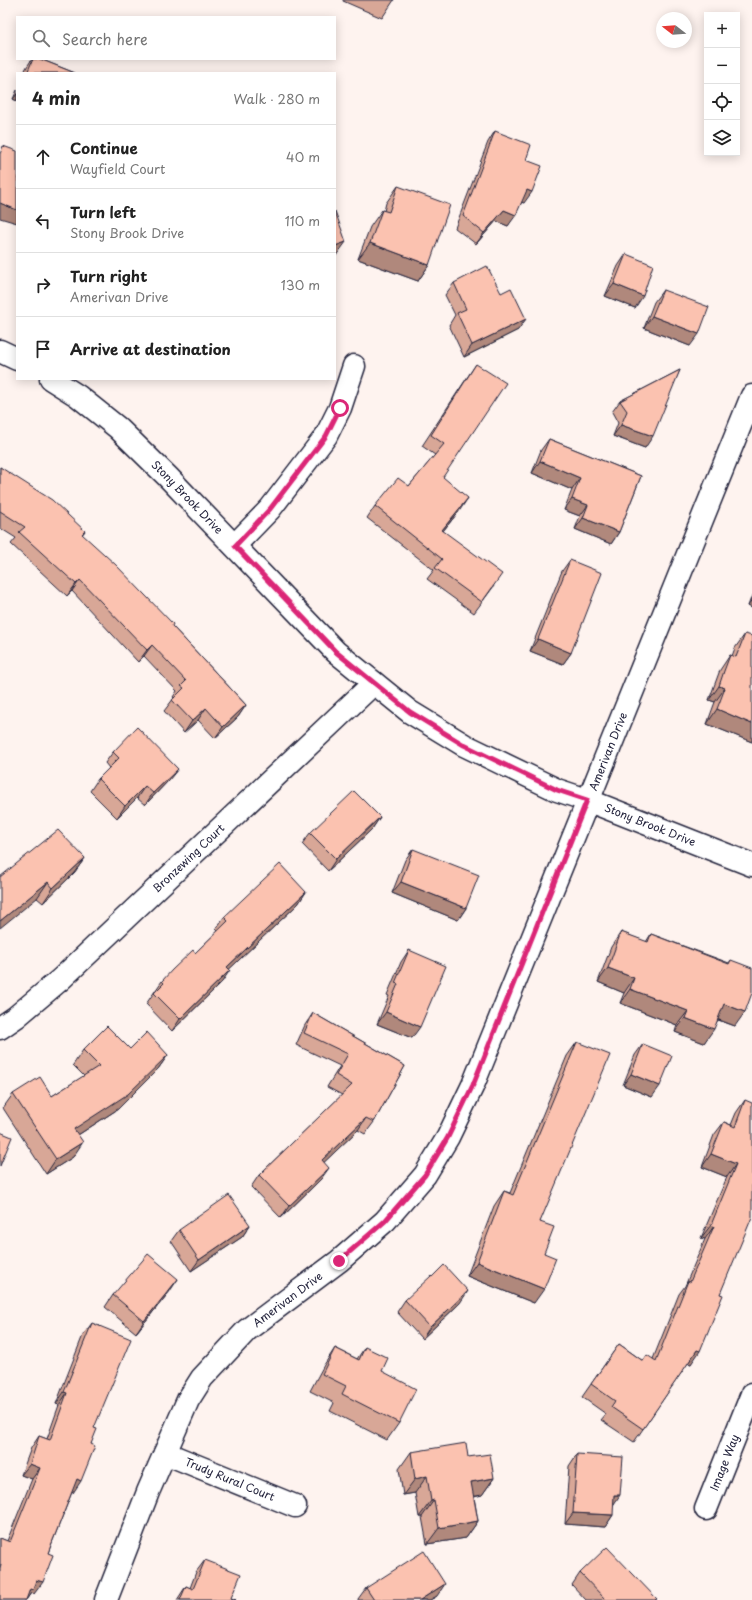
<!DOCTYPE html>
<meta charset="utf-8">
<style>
body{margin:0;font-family:"Playpen Sans",sans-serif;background:#f6f6f6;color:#222}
.controls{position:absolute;right:12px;top:12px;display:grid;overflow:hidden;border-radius:0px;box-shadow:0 2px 10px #0003}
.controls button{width:36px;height:36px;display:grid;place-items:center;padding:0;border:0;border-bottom:1px solid #e0e0e0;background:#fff;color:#222;font:20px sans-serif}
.compass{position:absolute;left:656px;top:12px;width:36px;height:36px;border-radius:50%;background:#fff;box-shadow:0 2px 10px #0003;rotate:287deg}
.stop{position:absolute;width:12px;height:12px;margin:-9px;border:3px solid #db2777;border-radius:50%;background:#fff}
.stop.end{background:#db2777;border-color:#fff;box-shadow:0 1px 4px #0008}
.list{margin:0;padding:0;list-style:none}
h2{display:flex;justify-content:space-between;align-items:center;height:52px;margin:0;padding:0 16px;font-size:17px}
h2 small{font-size:13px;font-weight:400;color:#767676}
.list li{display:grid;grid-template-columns:26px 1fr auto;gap:12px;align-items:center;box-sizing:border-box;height:64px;padding:0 16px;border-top:1px solid #e0e0e0}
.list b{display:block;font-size:15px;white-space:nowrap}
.list p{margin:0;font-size:13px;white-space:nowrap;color:#767676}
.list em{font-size:13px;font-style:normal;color:#767676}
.icon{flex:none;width:22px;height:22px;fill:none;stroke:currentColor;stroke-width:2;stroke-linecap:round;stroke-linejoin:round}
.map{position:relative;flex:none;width:752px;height:1600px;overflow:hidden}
.search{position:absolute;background:#fff;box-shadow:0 2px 10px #0003;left:16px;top:16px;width:320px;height:44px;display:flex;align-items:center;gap:10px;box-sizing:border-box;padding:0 14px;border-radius:0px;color:#767676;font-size:15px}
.panel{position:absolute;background:#fff;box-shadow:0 2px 10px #0003;left:16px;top:72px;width:320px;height:308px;border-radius:0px}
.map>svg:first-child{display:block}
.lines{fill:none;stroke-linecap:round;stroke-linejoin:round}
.minor-casing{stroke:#22223b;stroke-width:25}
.tertiary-casing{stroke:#22223b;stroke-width:25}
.minor{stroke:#fff;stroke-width:22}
.tertiary{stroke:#fff;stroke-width:22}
.wall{fill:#d8a797;stroke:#22223b}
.shaded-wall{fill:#b0887b;stroke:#22223b}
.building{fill:#fbc2b0;stroke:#22223b}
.route{stroke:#db2777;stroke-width:5}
.labels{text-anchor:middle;stroke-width:3;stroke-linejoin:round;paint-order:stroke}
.street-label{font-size:11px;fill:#22223b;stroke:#fff}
</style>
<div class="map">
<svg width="752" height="1600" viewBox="0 0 752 1600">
<rect width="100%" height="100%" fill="#fef3ef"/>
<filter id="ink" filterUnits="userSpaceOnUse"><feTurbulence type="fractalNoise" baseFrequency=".025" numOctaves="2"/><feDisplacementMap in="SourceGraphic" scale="8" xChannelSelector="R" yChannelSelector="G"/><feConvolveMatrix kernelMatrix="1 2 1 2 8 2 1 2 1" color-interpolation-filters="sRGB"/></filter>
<g filter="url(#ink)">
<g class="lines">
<!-- minor casing -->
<g class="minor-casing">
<g id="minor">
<path d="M 235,545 L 270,509 L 326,436 L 340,408 L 354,366"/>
<path id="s1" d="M 0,1028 L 16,1017 L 61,979 L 374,683"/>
<path id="s2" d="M 165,1453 L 295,1506"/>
<path id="s3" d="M 706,1509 L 752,1394"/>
<path id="s4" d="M 106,1600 L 148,1492 L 188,1400 L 202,1378 L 247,1330 L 339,1261 L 385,1221 L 425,1175 L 448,1137 L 473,1085 L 752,396"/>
</g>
</g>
<!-- tertiary casing -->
<g class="tertiary-casing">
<g id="tertiary">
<path d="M 0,351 L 17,359"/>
<path id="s5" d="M 51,379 L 78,396 L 118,428 L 168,477 L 336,652 L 410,712 L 464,745 L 557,790 L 587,800 L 752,865"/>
</g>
</g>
<!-- minor -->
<use href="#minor" class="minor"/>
<!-- tertiary -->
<use href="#tertiary" class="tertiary"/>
</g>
<!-- wall -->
<path class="wall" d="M 343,0 L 394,0 L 382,18 L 343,1 Z
M 32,59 L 40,59 L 75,73 L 24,73 L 26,68 Z
M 17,90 L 17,101 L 13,99 Z
M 495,131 L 524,203 L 522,202 L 508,226 L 496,221 L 476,244 L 455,228 L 488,142 Z
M 398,186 L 429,265 L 418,281 L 358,259 L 370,227 L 382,210 L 384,211 L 386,203 Z
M 626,254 L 635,308 L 605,296 L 618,266 Z
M 454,283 L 501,293 L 518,330 L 464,357 L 449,325 L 455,315 L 445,295 Z
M 663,290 L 690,346 L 644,328 L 654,302 Z
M 476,364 L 443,477 L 460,510 L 443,531 L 494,586 L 474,613 L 427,579 L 434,570 L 367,518 L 375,506 L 409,486 L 435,455 L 422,446 Z
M 680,370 L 645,448 L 613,436 L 618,423 L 612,412 L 620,401 Z
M 549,439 L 641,476 L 619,532 L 611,544 L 575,529 L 580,516 L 564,510 L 572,490 L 532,473 L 541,450 Z
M 0,467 L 85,531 L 82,535 L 172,626 L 246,705 L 238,717 L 215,738 L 198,720 L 184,733 L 164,711 L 174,698 L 173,697 L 177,691 L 144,656 L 138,662 L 72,591 L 67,596 L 11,544 L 16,538 L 0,528 Z
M 570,560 L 571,653 L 563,664 L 530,651 L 562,571 Z
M 752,595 L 752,608 L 748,606 Z
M 745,634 L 752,742 L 707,724 L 715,702 L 709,700 L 720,670 L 730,655 L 732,656 L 735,648 Z
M 113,752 L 169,780 L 145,805 L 137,798 L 117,818 L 90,791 L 98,779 L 109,768 L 105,763 Z
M 380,817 L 372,829 L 328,871 L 302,844 L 310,833 Z
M 413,849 L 466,908 L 458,920 L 392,893 L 405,860 Z
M 85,858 L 74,873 L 43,903 L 37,898 L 0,877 Z
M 306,892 L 298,904 L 229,969 L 222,982 L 172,1031 L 146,1004 L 162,981 L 195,953 L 218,931 L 216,929 L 224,917 Z
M 621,932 L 646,942 L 651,934 L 729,963 L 731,960 L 735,1026 L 718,1020 L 704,1043 L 675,1032 L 677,1025 L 620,1003 L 624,993 L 598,982 L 611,947 Z
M 409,950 L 412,1038 L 377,1024 L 389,996 L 387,995 L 401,962 Z
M 313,1013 L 405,1066 L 374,1122 L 365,1134 L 358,1130 L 324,1162 L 321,1179 L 281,1218 L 251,1187 L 259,1175 L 342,1095 L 327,1087 L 340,1066 L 296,1045 L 305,1025 Z
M 577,1042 L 540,1222 L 544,1253 L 534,1303 L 467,1276 L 494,1206 L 504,1191 L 510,1193 L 567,1056 Z
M 643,1044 L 652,1097 L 623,1085 L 635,1055 Z
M 130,1049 L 168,1055 L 158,1069 L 118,1109 L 78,1135 L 73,1157 L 46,1174 L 3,1108 L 13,1094 L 52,1096 L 84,1076 L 73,1065 L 83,1050 Z
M 745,1100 L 720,1294 L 691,1364 L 688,1363 L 634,1442 L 601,1420 L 606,1414 L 582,1397 L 619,1344 L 643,1361 L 653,1359 L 679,1294 L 685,1286 L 705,1239 L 701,1238 L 727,1177 L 702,1167 L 714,1135 L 724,1122 L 731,1125 L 736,1113 Z
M 250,1225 L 242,1237 L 191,1271 L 171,1241 L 179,1230 Z
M 170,1291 L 136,1333 L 105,1307 L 113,1295 Z
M 405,1300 L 460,1303 L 422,1339 L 397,1312 Z
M 92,1323 L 94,1428 L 91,1444 L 73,1493 L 72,1492 L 48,1553 L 34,1594 L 31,1593 L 26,1600 L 0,1600 L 0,1538 L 7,1541 L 32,1479 L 21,1475 L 31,1448 L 39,1436 L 47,1439 L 59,1405 L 56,1404 L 83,1335 Z
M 365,1347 L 382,1371 L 399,1423 L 387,1440 L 330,1411 L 334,1403 L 310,1391 L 324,1365 L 335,1348 L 357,1359 Z
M 411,1452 L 468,1457 L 494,1478 L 482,1495 L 474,1497 L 478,1521 L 466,1538 L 427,1544 L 422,1517 L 419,1517 L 415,1493 L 403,1495 L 399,1469 Z
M 577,1454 L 613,1515 L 605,1527 L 565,1524 L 569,1466 Z
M 205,1560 L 231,1598 L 236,1600 L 177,1600 L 186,1586 L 190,1588 L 196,1572 Z
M 580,1573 L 656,1600 L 586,1600 L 572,1585 Z
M 366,1588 L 437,1596 L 430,1600 L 358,1600 L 358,1599 Z"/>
<!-- shaded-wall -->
<path class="shaded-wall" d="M 17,94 L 17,101 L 13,99 Z
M 527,190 L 532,192 L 524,203 L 519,201 Z
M 0,203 L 17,210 L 17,223 L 0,218 Z
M 504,210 L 516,215 L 508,226 L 496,221 L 476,244 L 484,233 Z
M 346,242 L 335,257 L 335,246 Z
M 370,243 L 429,265 L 418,281 L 358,259 Z
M 614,284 L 643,296 L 635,308 L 605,296 Z
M 652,316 L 699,334 L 690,346 L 644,328 Z
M 526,319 L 518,330 L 464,357 L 472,345 Z
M 621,425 L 653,436 L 645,448 L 613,436 Z
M 540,461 L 580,478 L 572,490 L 532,473 Z
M 468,498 L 460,510 L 434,542 L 442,530 Z
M 572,499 L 588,505 L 580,516 L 564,510 Z
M 583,518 L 619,532 L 611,544 L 575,529 Z
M 80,580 L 72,591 L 67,596 L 76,584 Z
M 752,600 L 752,608 L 748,606 Z
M 538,639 L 571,653 L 563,664 L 530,651 Z
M 152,645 L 144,656 L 138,662 L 147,650 Z
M 719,686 L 725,688 L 715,702 L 709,700 Z
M 246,705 L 238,717 L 215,738 L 223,727 Z
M 206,708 L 198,720 L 184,733 L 192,721 Z
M 717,709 L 752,724 L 752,742 L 707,724 Z
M 178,769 L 169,780 L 145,805 L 153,793 Z
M 145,786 L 137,798 L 117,818 L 125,806 Z
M 380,817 L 372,829 L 328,871 L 336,859 Z
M 85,858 L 74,873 L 43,903 L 53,888 Z
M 48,882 L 37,898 L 0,928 L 0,921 Z
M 401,882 L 466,908 L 458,920 L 392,893 Z
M 306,892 L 298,904 L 219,979 L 227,967 Z
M 608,968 L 634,978 L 624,993 L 598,982 Z
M 230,970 L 222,982 L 172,1031 L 180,1019 Z
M 630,989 L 688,1011 L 677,1025 L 620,1003 Z
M 724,1004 L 745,1012 L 735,1026 L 714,1018 Z
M 386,1012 L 420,1027 L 412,1038 L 377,1024 Z
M 685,1018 L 714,1029 L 704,1043 L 675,1032 Z
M 168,1055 L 158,1069 L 118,1109 L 64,1144 L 74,1129 Z
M 631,1074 L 660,1086 L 652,1097 L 623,1085 Z
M 366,1118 L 358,1130 L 314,1172 L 322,1160 Z
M 83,1142 L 73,1157 L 46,1174 L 56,1159 Z
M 711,1154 L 736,1164 L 727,1177 L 702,1167 Z
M 329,1168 L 321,1179 L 281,1218 L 289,1206 Z
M 250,1225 L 242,1237 L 191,1271 L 199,1260 Z
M 711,1225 L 714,1226 L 705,1239 L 701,1238 Z
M 477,1262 L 544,1289 L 534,1303 L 467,1276 Z
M 178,1279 L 170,1291 L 136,1333 L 144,1321 Z
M 468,1291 L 460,1303 L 422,1339 L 430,1327 Z
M 697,1350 L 700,1351 L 691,1364 L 688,1363 Z
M 64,1392 L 67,1393 L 59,1405 L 56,1404 Z
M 30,1464 L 40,1468 L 32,1479 L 21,1475 Z
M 427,1476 L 415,1493 L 403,1495 L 415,1479 Z
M 494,1478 L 482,1495 L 460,1499 L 471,1482 Z
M 77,1479 L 81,1481 L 73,1493 L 68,1491 Z
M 614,1495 L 620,1495 L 612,1507 Z
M 434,1500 L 422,1517 L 419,1517 L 431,1501 Z
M 573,1513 L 613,1515 L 605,1527 L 565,1524 Z
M 478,1521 L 466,1538 L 427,1544 L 439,1528 Z
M 36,1580 L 43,1582 L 34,1594 L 31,1593 L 26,1600 L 23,1600 Z
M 445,1584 L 437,1596 L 430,1600 L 420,1600 Z"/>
<!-- building -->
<path class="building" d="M 33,59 L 40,59 L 75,73 L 27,73 Z
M 495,131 L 531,145 L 526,160 L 542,166 L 532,192 L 527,190 L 516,215 L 504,210 L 484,233 L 463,216 Z
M 3,146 L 17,151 L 17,210 L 0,203 L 0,154 Z
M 398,186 L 450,205 L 429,265 L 370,243 L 382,210 L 389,212 Z
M 335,211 L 346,242 L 335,246 Z
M 626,254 L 653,265 L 643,296 L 614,284 Z
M 487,266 L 501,293 L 511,288 L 526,319 L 472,345 L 457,313 L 466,309 L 454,283 Z
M 663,290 L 709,307 L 699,334 L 652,316 Z
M 476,364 L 506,383 L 443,477 L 468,498 L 442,530 L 502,574 L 482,602 L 435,568 L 442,559 L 375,506 L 398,478 L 409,486 L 444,444 L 431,435 Z
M 680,370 L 653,436 L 621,425 L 627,411 L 620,401 Z
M 549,439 L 641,476 L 619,532 L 583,518 L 588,505 L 572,499 L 580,478 L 540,461 Z
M 0,467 L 52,500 L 85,531 L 82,534 L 116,565 L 173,624 L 172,626 L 246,705 L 223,727 L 206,708 L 192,721 L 172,700 L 184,688 L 181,686 L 186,681 L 152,645 L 147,650 L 80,580 L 76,584 L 19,532 L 25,527 L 0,511 Z
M 570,560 L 602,573 L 571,653 L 538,639 Z
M 745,634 L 752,636 L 752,724 L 717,709 L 725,688 L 719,686 L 724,671 L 730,655 L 736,657 Z
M 137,727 L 178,769 L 153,793 L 145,786 L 125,806 L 98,779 L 119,758 L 113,752 Z
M 354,791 L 380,817 L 336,859 L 310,833 Z
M 58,830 L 85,858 L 53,888 L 48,882 L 0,921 L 0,877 Z
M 413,849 L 479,875 L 466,908 L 401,882 Z
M 280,864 L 306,892 L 227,967 L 230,970 L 180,1019 L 154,993 L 164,983 L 162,981 L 172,970 L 193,950 L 195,953 L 228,921 L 224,917 Z
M 621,932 L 648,942 L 651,934 L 729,964 L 731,960 L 752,968 L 752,993 L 745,1012 L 724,1004 L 714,1029 L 685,1018 L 688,1011 L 630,989 L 634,978 L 608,968 Z
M 409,950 L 446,966 L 420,1027 L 386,1012 L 398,984 L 395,983 Z
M 313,1013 L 405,1066 L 374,1122 L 366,1118 L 322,1160 L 329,1168 L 289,1206 L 259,1175 L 352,1085 L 336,1075 L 348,1054 L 304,1033 Z
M 107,1026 L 130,1049 L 147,1032 L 168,1055 L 128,1094 L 74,1129 L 83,1142 L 56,1159 L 13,1094 L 40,1077 L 52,1096 L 99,1066 L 83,1050 Z
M 577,1042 L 610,1055 L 540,1222 L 554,1227 L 544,1253 L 556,1258 L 544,1289 L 477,1262 L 504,1191 L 513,1195 Z
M 643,1044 L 672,1056 L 660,1086 L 631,1074 Z
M 745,1100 L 752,1103 L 752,1217 L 720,1294 L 723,1295 L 700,1351 L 697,1350 L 643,1429 L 611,1407 L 615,1401 L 591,1384 L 619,1344 L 643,1361 L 647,1355 L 656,1361 L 688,1281 L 690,1282 L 714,1226 L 711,1225 L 736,1164 L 711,1154 L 724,1122 L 735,1127 Z
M 0,1132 L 12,1137 L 0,1166 Z
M 229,1195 L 250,1225 L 199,1260 L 179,1230 Z
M 148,1254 L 178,1279 L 144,1321 L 113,1295 Z
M 444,1265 L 468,1291 L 430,1327 L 405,1300 L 431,1276 L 432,1277 Z
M 92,1323 L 131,1339 L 94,1428 L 97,1429 L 91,1444 L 95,1446 L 81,1481 L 77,1479 L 48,1553 L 53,1555 L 43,1582 L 36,1580 L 33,1590 L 30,1589 L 26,1600 L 0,1600 L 0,1569 L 1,1565 L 0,1565 L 0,1538 L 10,1542 L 40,1468 L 30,1464 L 39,1436 L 50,1440 L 67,1393 L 64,1392 Z
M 365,1347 L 388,1358 L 382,1371 L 416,1389 L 399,1423 L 342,1394 L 346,1386 L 322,1374 L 335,1348 L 359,1360 Z
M 466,1443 L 468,1457 L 490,1454 L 494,1478 L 471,1482 L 478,1521 L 439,1528 L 434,1500 L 431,1501 L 427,1476 L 415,1479 L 411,1452 Z
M 577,1454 L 623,1457 L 620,1495 L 614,1495 L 613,1515 L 573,1513 Z
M 607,1547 L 657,1599 L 655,1600 L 606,1600 L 580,1573 Z
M 424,1551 L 445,1584 L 420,1600 L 374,1600 L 366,1588 Z
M 205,1560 L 241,1574 L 231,1598 L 236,1600 L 180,1600 L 186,1586 L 193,1589 Z"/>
</g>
<g class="lines" filter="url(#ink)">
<!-- route -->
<path class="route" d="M 339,1261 L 385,1221 L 425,1175 L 448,1137 L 473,1085 L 587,800 L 557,790 L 464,745 L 410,712 L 336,652 L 235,546 L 270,509 L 326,436 L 340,408"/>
</g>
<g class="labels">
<!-- street labels -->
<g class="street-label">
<text dy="4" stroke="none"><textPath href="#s5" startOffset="181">Stony Brook Drive</textPath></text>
<text dy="4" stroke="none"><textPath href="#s4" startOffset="1007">Amerivan Drive</textPath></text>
<text dy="4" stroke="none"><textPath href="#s5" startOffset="757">Stony Brook Drive</textPath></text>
<text dy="4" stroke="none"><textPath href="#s1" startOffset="254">Bronzewing Court</textPath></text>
<text dy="4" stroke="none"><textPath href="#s4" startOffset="359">Amerivan Drive</textPath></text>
<text dy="4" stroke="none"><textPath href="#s3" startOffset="50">Image Way</textPath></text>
<text dy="4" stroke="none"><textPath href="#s2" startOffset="70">Trudy Rural Court</textPath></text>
</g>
</g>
</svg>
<div class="controls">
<button>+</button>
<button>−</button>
<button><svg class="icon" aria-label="locate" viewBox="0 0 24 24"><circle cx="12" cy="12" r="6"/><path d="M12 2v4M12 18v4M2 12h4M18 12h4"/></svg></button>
<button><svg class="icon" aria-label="layers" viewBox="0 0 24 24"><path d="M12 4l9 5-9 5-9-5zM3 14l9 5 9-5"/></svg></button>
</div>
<svg class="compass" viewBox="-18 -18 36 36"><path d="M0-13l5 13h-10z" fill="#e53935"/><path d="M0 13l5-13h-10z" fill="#767676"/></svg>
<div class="stop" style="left:340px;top:408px"></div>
<div class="stop end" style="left:339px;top:1261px"></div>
<div class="search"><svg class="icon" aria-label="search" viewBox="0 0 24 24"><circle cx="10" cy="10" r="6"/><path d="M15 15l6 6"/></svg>Search here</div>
<section class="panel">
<h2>4 min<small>Walk · 280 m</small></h2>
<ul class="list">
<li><svg class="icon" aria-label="ahead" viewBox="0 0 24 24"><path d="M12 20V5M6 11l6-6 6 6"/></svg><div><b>Continue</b><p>Wayfield Court</p></div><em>40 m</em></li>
<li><svg class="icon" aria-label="left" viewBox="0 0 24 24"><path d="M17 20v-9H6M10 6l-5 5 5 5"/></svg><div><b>Turn left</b><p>Stony Brook Drive</p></div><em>110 m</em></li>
<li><svg class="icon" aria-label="right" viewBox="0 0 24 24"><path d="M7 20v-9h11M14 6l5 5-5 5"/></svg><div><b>Turn right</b><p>Amerivan Drive</p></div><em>130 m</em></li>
<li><svg class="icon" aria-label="arrive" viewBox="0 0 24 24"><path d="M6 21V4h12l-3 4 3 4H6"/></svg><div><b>Arrive at destination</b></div></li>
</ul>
</section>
</div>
